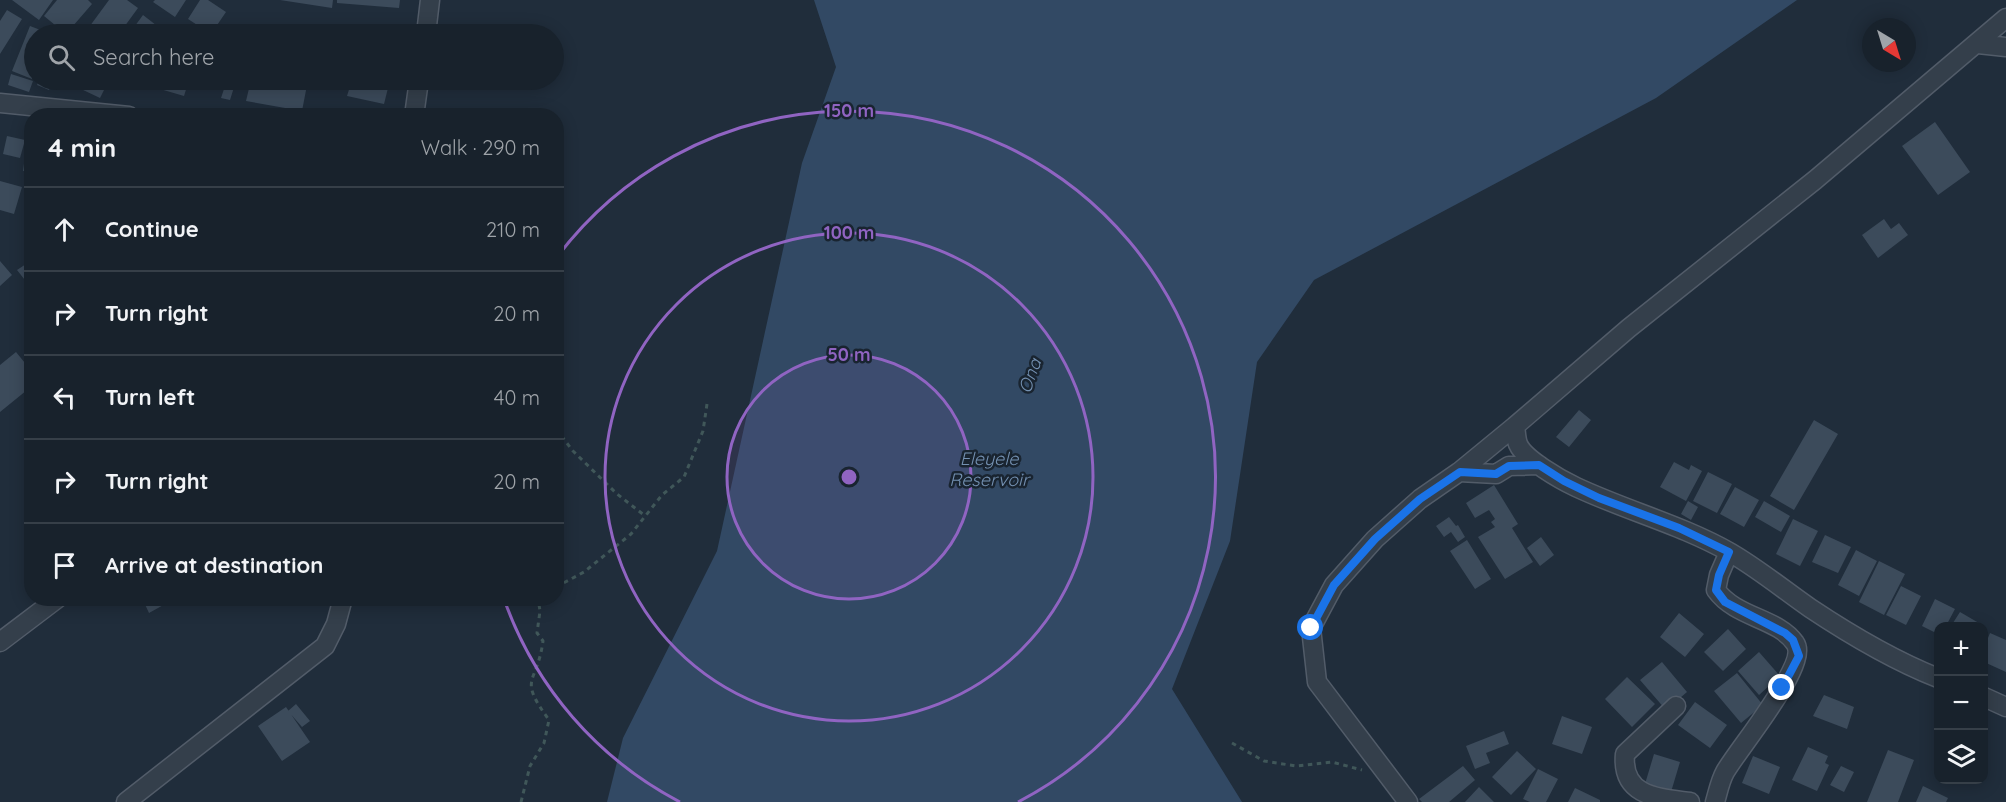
<!DOCTYPE html>
<meta charset="utf-8">
<style>
body{margin:0;font-family:Quicksand,sans-serif;background:#212a34;color:#f1f3f6}
.controls{position:absolute;right:18px;bottom:18px;display:grid;overflow:hidden;border-radius:12px;box-shadow:0 3px 15px #0003}
.controls button{width:54px;height:54px;display:grid;place-items:center;padding:0;border:0;border-bottom:2px solid #363f48;background:#18222c;color:#f1f3f6;font:30px sans-serif}
.compass{position:absolute;left:1862px;top:18px;width:54px;height:54px;border-radius:50%;background:#18222c;box-shadow:0 3px 15px #0003;rotate:142deg}
.stop{position:absolute;width:18px;height:18px;margin:-14px;border:4px solid #1a73e8;border-radius:50%;background:#fff}
.stop.end{background:#1a73e8;border-color:#fff;box-shadow:0 2px 6px #0008}
.list{margin:0;padding:0;list-style:none}
h2{display:flex;justify-content:space-between;align-items:center;height:78px;margin:0;padding:0 24px;font-size:26px}
h2 small{font-size:20px;font-weight:400;color:#9fa4a9}
.list li{display:grid;grid-template-columns:39px 1fr auto;gap:18px;align-items:center;box-sizing:border-box;height:84px;padding:0 24px;border-top:2px solid #363f48}
.list b{display:block;font-size:22px;white-space:nowrap}
.list em{font-size:20px;font-style:normal;color:#9fa4a9}
.icon{flex:none;width:33px;height:33px;fill:none;stroke:currentColor;stroke-width:2;stroke-linecap:round;stroke-linejoin:round}
.map{position:relative;flex:none;width:2006px;height:802px;overflow:hidden}
.search{position:absolute;background:#18222c;box-shadow:0 3px 15px #0003;left:24px;top:24px;width:540px;height:66px;display:flex;align-items:center;gap:15px;box-sizing:border-box;padding:0 21px;border-radius:33px;color:#9fa4a9;font-size:22px}
.panel{position:absolute;background:#18222c;box-shadow:0 3px 15px #0003;left:24px;top:108px;width:540px;height:498px;border-radius:24px}
.map>svg:first-child{display:block}
.water{fill:#324964}
.building{fill:#3c4b5b}
.lines{fill:none;stroke-linecap:round;stroke-linejoin:round}
.minor-casing{stroke:#525c69;stroke-width:21}
.path{stroke:#405759;stroke-width:3;stroke-dasharray:4.5 4.5;stroke-linecap:butt}
.minor{stroke:#343f4b;stroke-width:18}
.route{stroke:#1a73e8;stroke-width:8}
.ring{fill:none;stroke:#9064c2;stroke-width:3}
.labels{text-anchor:middle;stroke-width:5;stroke-linejoin:round;paint-order:stroke}
.water-label{font-size:18px;font-style:italic;fill:#7491b2;stroke:#192430}
.centre{fill:#9064c2;stroke:#192430;stroke-width:3}
.ring-label{font-size:18px;text-anchor:middle;font-weight:bold;fill:#9064c2;stroke:#192430;stroke-width:5;stroke-linejoin:round;paint-order:stroke}
</style>
<div class="map">
<svg width="2006" height="802" viewBox="0 0 2006 802">
<rect width="100%" height="100%" fill="#202d3b"/>
<!-- water -->
<path class="water" d="M 814,0 L 1797,0 L 1656,98 L 1314,280 L 1257,362 L 1230,541 L 1172,689 L 1242,802 L 607,802 L 623,738 L 717,551 L 802,163 L 836,67 Z"/>
<!-- building -->
<path class="building" d="M 12,0 L 53,0 L 39,20 Z
M 57,0 L 88,0 L 92,4 L 66,34 L 44,16 Z
M 109,0 L 127,0 L 138,8 L 119,34 L 84,34 Z
M 155,0 L 186,0 L 175,17 L 153,2 Z
M 200,0 L 208,0 L 226,12 L 211,34 L 188,19 Z
M 280,0 L 333,0 L 332,8 Z
M 337,0 L 400,0 L 399,8 L 337,3 Z
M 7,10 L 22,19 L 0,54 L 0,21 Z
M 143,15 L 165,32 L 163,34 L 129,34 Z
M 30,26 L 51,34 L 34,34 L 32,79 L 12,71 Z
M 11,74 L 33,81 L 29,92 L 8,85 Z
M 39,80 L 54,80 L 49,90 L 37,85 Z
M 62,80 L 109,80 L 100,98 Z
M 163,80 L 189,80 L 184,96 L 160,89 Z
M 227,80 L 236,81 L 230,100 L 221,98 Z
M 251,80 L 308,80 L 302,111 L 246,101 Z
M 352,80 L 390,80 L 384,104 L 347,96 Z
M 1935,122 L 1970,172 L 1938,195 L 1902,146 Z
M 28,134 L 32,135 L 32,172 L 23,171 Z
M 7,136 L 25,140 L 20,158 L 3,154 Z
M 0,181 L 22,187 L 14,214 L 0,210 Z
M 1884,219 L 1891,229 L 1899,223 L 1908,235 L 1878,258 L 1862,235 Z
M 32,260 L 32,289 L 17,270 Z
M 0,261 L 12,275 L 0,286 Z
M 16,352 L 25,363 L 28,360 L 32,365 L 32,386 L 0,412 L 0,365 Z
M 1579,410 L 1591,420 L 1569,447 L 1556,437 Z
M 1814,420 L 1838,434 L 1794,510 L 1770,496 Z
M 1674,462 L 1689,470 L 1691,465 L 1702,471 L 1686,501 L 1660,487 Z
M 1708,472 L 1732,484 L 1717,513 L 1693,501 Z
M 1494,485 L 1518,524 L 1512,528 L 1533,562 L 1505,579 L 1478,537 L 1495,527 L 1491,522 L 1495,519 L 1489,510 L 1475,518 L 1466,503 Z
M 1735,487 L 1759,500 L 1744,527 L 1720,514 Z
M 1688,501 L 1698,507 L 1691,520 L 1681,514 Z
M 1764,501 L 1790,516 L 1781,532 L 1755,517 Z
M 1449,517 L 1456,526 L 1458,525 L 1465,537 L 1458,542 L 1451,532 L 1444,537 L 1436,526 Z
M 1793,519 L 1818,531 L 1800,566 L 1776,554 Z
M 1825,535 L 1851,547 L 1838,573 L 1812,562 Z
M 1541,537 L 1554,555 L 1540,566 L 1527,548 Z
M 1467,540 L 1491,579 L 1475,589 L 1450,551 Z
M 1856,550 L 1877,561 L 1859,596 L 1838,585 Z
M 1879,561 L 1905,574 L 1884,615 L 1859,602 Z
M 1901,586 L 1921,596 L 1906,625 L 1886,615 Z
M 142,598 L 176,598 L 149,613 Z
M 1935,599 L 1955,609 L 1946,626 L 1938,626 L 1938,634 L 1922,626 Z
M 1960,612 L 1984,626 L 1951,626 Z
M 1679,613 L 1704,634 L 1685,657 L 1660,637 Z
M 1728,629 L 1746,649 L 1723,671 L 1704,652 Z
M 1990,633 L 2006,640 L 2006,672 L 1984,662 L 1984,648 Z
M 1759,652 L 1780,676 L 1759,695 L 1738,671 Z
M 1662,662 L 1687,692 L 1666,710 L 1640,680 Z
M 1737,673 L 1763,705 L 1741,723 L 1714,691 Z
M 1627,677 L 1655,704 L 1632,727 L 1605,699 Z
M 1824,695 L 1854,707 L 1847,729 L 1813,716 Z
M 1695,702 L 1727,725 L 1710,748 L 1678,725 Z
M 296,704 L 310,721 L 302,727 L 288,711 Z
M 286,707 L 310,742 L 282,761 L 258,726 Z
M 1562,716 L 1592,727 L 1582,754 L 1552,744 Z
M 1504,731 L 1509,744 L 1486,753 L 1490,763 L 1475,769 L 1466,746 Z
M 1808,747 L 1828,756 L 1825,763 L 1829,765 L 1817,791 L 1792,780 Z
M 1888,750 L 1914,760 L 1898,802 L 1867,802 Z
M 1517,751 L 1536,769 L 1511,795 L 1492,777 Z
M 1654,754 L 1680,762 L 1671,792 L 1645,784 Z
M 1753,756 L 1780,767 L 1769,794 L 1742,783 Z
M 1463,766 L 1475,780 L 1449,802 L 1422,802 L 1419,799 Z
M 1841,766 L 1854,772 L 1844,792 L 1830,785 Z
M 1538,769 L 1558,779 L 1546,802 L 1530,802 L 1523,799 Z
M 1923,786 L 1948,798 L 1946,802 L 1916,802 Z
M 1479,787 L 1494,802 L 1465,802 Z
M 1575,788 L 1600,800 L 1600,802 L 1568,802 Z"/>
<g class="lines">
<!-- minor casing -->
<g class="minor-casing">
<path id="minor" d="M 426,34 L 430,0
M 1978,44 L 2006,47
M 0,103 L 129,116
M 414,116 L 419,80
M 1459,472 L 1496,474 L 1509,466 L 1539,465
M 0,642 L 58,598
M 1938,678 C 1895,661 1849,634 1810,608 C 1784,590 1760,570 1731,553 C 1682,525 1627,511 1576,487 C 1561,480 1524,459 1518,444 C 1516,439 1516,432 1515,426 L 1629,328 L 1815,180 L 2006,18
M 1984,697 L 2006,707
M 1676,706 L 1625,754 C 1621,797 1659,798 1690,802
M 126,802 L 325,646 L 336,624 L 343,598
M 1408,802 L 1317,682 L 1311,628 L 1334,585 L 1375,539 L 1420,499 L 1459,472 L 1515,426
M 1715,802 C 1718,792 1720,781 1725,772 C 1738,749 1810,664 1795,643 C 1778,618 1736,618 1716,590 L 1719,575 L 1729,552"/>
</g>
<!-- path -->
<path class="path" d="M 556,429 L 573,451 L 617,494 L 644,515
M 556,587 L 584,572 L 631,534 L 662,495 L 684,477 L 703,431 L 707,404
M 1232,743 L 1264,761 L 1296,766 L 1332,762 L 1362,770
M 521,802 L 530,766 L 544,743 L 549,720 C 517,676 537,686 543,641 L 537,633 L 540,611 L 538,598"/>
<!-- minor -->
<use href="#minor" class="minor"/>
</g>
<g class="lines">
<!-- route -->
<path class="route" d="M 1311,628 L 1334,585 L 1375,539 L 1420,499 L 1460,472 L 1496,474 L 1509,466 L 1539,465 L 1564,481 L 1599,498 L 1679,528 L 1729,552 L 1719,575 L 1716,590 L 1725,602 L 1785,633 L 1793,640 L 1799,656 L 1782,688"/>
</g>
<!-- distance rings -->
<circle cx="849" cy="477" r="122" fill="#9064c2" fill-opacity=".12"/>
<g class="ring">
<circle cx="849" cy="477" r="122"/>
<circle cx="849" cy="477" r="244"/>
<path d="M680 802A366 366 0 0 1 504 599M557 257A366 366 0 1 1 1018 802"/>
</g>
<g class="labels">
<!-- water labels -->
<g class="water-label">
<text transform="translate(1030 376) rotate(-70)" y="6">Ona</text>
<text x="989" y="465">Eleyele<tspan x="989" dy="21">Reservoir</tspan></text>
</g>
</g>
<circle cx="849" cy="477" r="9" class="centre"/>
<g class="ring-label">
<text x="849" y="117">150 m</text>
<text x="849" y="239">100 m</text>
<text x="849" y="361">50 m</text>
</g>
</svg>
<div class="controls">
<button>+</button>
<button>−</button>
<button><svg class="icon" aria-label="layers" viewBox="0 0 24 24"><path d="M12 4l9 5-9 5-9-5zM3 14l9 5 9-5"/></svg></button>
</div>
<svg class="compass" viewBox="-18 -18 36 36"><path d="M0-13l5 13h-10z" fill="#e53935"/><path d="M0 13l5-13h-10z" fill="#9fa4a9"/></svg>
<div class="stop" style="left:1311px;top:628px"></div>
<div class="stop end" style="left:1782px;top:688px"></div>
<div class="search"><svg class="icon" aria-label="search" viewBox="0 0 24 24"><circle cx="10" cy="10" r="6"/><path d="M15 15l6 6"/></svg>Search here</div>
<section class="panel">
<h2>4 min<small>Walk · 290 m</small></h2>
<ul class="list">
<li><svg class="icon" aria-label="ahead" viewBox="0 0 24 24"><path d="M12 20V5M6 11l6-6 6 6"/></svg><div><b>Continue</b></div><em>210 m</em></li>
<li><svg class="icon" aria-label="right" viewBox="0 0 24 24"><path d="M7 20v-9h11M14 6l5 5-5 5"/></svg><div><b>Turn right</b></div><em>20 m</em></li>
<li><svg class="icon" aria-label="left" viewBox="0 0 24 24"><path d="M17 20v-9H6M10 6l-5 5 5 5"/></svg><div><b>Turn left</b></div><em>40 m</em></li>
<li><svg class="icon" aria-label="right" viewBox="0 0 24 24"><path d="M7 20v-9h11M14 6l5 5-5 5"/></svg><div><b>Turn right</b></div><em>20 m</em></li>
<li><svg class="icon" aria-label="arrive" viewBox="0 0 24 24"><path d="M6 21V4h12l-3 4 3 4H6"/></svg><div><b>Arrive at destination</b></div></li>
</ul>
</section>
</div>
